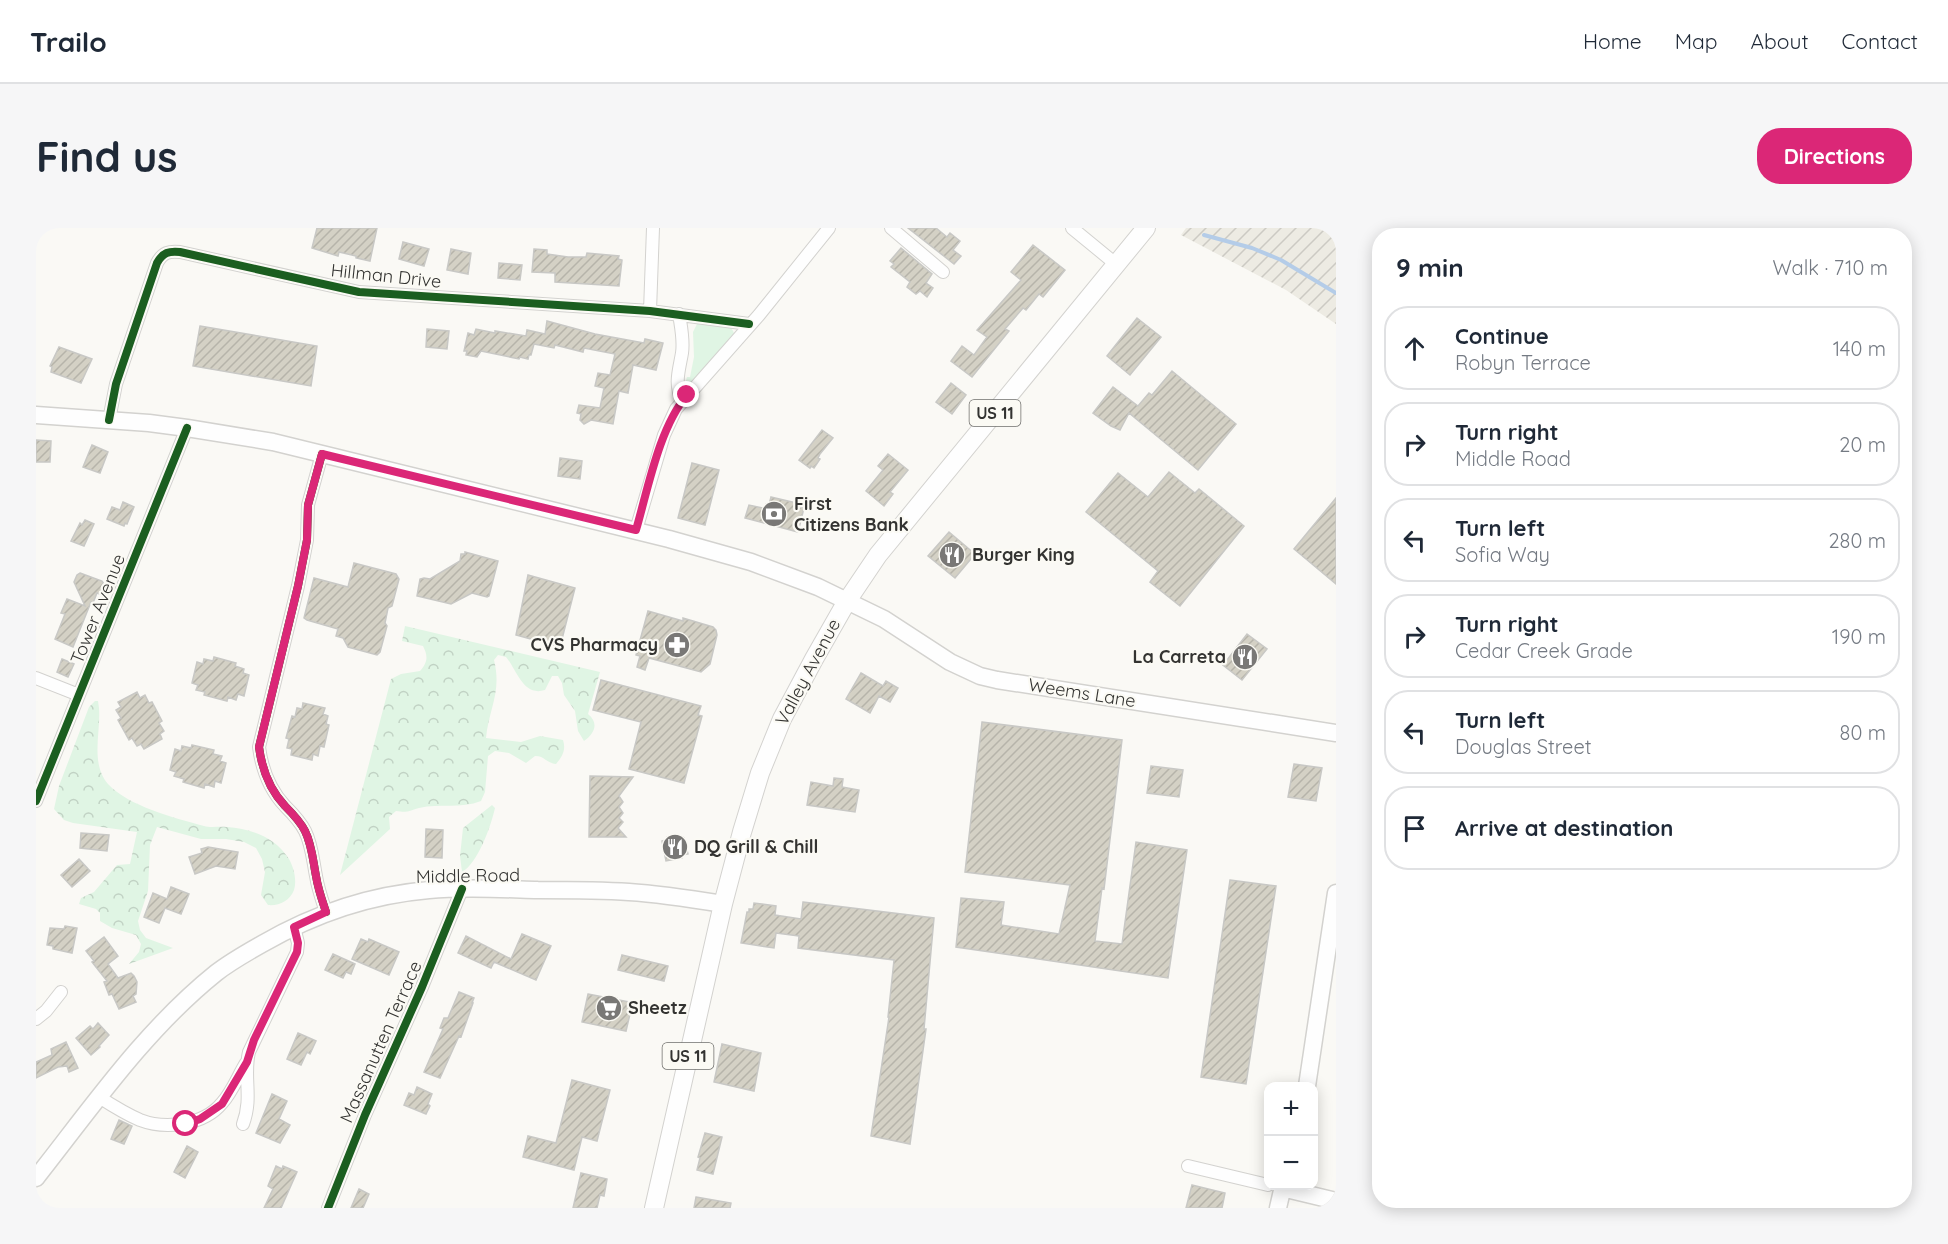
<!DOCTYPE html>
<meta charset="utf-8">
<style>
body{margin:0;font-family:Quicksand,sans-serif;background:#f6f6f7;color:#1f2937}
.controls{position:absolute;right:18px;bottom:18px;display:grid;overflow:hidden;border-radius:12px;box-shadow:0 3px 15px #0003}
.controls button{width:54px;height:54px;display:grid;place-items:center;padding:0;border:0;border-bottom:2px solid #e0e1e3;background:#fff;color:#1f2937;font:30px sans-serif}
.stop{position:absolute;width:18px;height:18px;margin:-14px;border:4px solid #db2777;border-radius:50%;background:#fff}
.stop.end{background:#db2777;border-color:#fff;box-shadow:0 2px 6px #0008}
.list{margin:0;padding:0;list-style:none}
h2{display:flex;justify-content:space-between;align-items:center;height:78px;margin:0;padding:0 24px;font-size:26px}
h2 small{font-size:20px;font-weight:400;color:#747a83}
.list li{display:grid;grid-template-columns:39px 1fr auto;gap:18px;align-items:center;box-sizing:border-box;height:84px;margin:0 12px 12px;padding:0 12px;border:2px solid #e0e1e3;border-radius:24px}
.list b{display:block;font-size:22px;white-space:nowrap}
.list p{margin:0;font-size:20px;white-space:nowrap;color:#747a83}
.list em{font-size:20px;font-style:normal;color:#747a83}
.icon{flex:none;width:33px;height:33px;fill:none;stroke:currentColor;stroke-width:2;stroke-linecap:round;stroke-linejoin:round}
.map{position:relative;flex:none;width:1300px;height:980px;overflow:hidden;border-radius:24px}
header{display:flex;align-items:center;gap:36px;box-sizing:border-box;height:84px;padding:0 30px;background:#fff;border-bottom:2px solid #e0e1e3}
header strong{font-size:28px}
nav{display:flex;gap:33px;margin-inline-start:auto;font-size:21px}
.intro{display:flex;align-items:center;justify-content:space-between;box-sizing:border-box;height:144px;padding:0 36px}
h1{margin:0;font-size:42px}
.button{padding:15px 27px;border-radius:24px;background:#db2777;color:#fff;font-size:21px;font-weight:700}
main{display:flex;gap:36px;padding:0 36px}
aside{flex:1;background:#fff;border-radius:24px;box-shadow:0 3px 15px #0003}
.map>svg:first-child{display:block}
.industrial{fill:url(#industrial-furrows)}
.green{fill:#e0f5e4}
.forest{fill:url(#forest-crowns)}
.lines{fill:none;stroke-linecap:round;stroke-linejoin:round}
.stream{stroke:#b4cce8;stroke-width:4}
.building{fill:url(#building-hatch);stroke:#c8c8c5;stroke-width:1.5}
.street-casing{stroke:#d3d2cf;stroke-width:14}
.secondary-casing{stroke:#d3d2cf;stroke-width:19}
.primary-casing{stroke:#d3d2cf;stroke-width:20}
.street{stroke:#fefefe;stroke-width:12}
.secondary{stroke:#fefefe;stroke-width:16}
.primary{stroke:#fefefe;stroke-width:18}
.cycleway-casing{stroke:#fbfaf4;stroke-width:11}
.cycleway{stroke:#1b5e20;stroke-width:8}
.route{stroke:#db2777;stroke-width:8}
.labels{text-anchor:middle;stroke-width:4.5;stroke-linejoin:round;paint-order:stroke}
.shield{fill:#fbfaf4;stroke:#6f6f6c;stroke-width:1.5}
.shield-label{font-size:16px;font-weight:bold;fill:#333331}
.street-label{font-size:18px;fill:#333331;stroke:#fbfaf4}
.poi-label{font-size:18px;font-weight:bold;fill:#333331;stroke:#fbfaf4;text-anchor:start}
</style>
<header>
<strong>Trailo</strong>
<nav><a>Home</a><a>Map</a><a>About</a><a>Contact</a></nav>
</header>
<div class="intro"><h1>Find us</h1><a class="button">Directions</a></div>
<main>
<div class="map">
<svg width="1300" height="980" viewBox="0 0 1300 980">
<defs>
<pattern id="industrial-furrows" width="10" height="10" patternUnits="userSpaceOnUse" patternTransform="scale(1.5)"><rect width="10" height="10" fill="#edebe3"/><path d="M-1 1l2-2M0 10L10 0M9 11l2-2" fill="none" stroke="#cccac3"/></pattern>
<pattern id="forest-crowns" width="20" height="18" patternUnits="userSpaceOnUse" patternTransform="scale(1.5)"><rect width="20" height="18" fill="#e0f5e4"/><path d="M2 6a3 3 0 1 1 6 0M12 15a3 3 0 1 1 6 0" fill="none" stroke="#c1d2c4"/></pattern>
<pattern id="building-hatch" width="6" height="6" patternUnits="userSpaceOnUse" patternTransform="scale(1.5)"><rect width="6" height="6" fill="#d4d1c5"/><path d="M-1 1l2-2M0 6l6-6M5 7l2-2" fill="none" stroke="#b6b4aa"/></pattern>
</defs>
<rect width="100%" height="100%" fill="#faf9f5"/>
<!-- industrial -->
<path class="industrial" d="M 1150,0 L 1300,0 L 1300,96 L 1250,62 L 1145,7 Z"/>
<!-- green -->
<path class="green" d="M 659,95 L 695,99 L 698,105 L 695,113 L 653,157 L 649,156 L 651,149 L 654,149 L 658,129 L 657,104 L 661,96 Z"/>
<!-- forest -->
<path class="forest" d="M 369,398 L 564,444 L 552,486 C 563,495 559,505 548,513 L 542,503 L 539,483 L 528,467 L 526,455 L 522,448 L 516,448 L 509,462 C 487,469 481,442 470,429 L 462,427 L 458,432 C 466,464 453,480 450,510 L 485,514 L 504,508 L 527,512 C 530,521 527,528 520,536 C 510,535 509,528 499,528 L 490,535 L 473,525 L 459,523 L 452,528 L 449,564 L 445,573 C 425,581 404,575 383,580 C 372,583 372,585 360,583 L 353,589 L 354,601 L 304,647 L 355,451 L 365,446 L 384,443 C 392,434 392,428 387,418 L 366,413 Z
M 59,473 L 62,473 L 63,480 C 65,504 54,535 72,556 C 92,578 139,590 168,598 C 175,600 183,598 191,599 C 216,601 239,609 253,631 C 258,640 261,652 258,662 C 254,673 243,678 232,677 L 225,667 L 229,644 L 226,631 L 220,620 L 208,614 L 190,611 L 165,611 L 121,599 L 114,617 L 112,663 L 102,693 L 104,702 L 110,710 L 137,720 L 93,736 L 103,724 L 105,716 L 100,707 L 76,700 L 64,693 L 64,685 L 60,681 L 43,676 L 45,670 L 58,664 L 81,637 L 94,636 L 101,604 L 37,595 L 28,592 L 18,581 L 23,558 L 53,479 Z
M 456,577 L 459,580 C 455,598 442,635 426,644 L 424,628 L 427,600 Z"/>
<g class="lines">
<!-- stream -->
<path class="stream" d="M 1168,7 L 1216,20 L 1245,32 L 1300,65"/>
</g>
<!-- building -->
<path class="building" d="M 281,0 L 341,0 L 334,33 L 320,30 L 320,28 L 303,24 L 302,28 L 276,20 Z
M 872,0 L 900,0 L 911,9 L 914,5 L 924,13 L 917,22 L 925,28 L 918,36 Z
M 367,14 L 393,21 L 388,38 L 363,31 Z
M 997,17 L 1029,42 L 1007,69 L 1003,66 L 990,82 L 987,80 L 969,101 L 973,103 L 936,149 L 915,133 L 926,118 L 938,127 L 951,109 L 941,102 L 985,52 L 975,44 Z
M 865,20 L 896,46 L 890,55 L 897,60 L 891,69 L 884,63 L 880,66 L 871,59 L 874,54 L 855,39 L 858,36 L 854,33 Z
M 415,21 L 435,25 L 432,46 L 411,42 Z
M 498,21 L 511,22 L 511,26 L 532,29 L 550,29 L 551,25 L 583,28 L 582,31 L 586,32 L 583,58 L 519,54 L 519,45 L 496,44 Z
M 463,35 L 486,37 L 484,52 L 462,50 Z
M 1101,90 L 1125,109 L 1094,147 L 1071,128 Z
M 511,93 L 559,106 L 608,115 L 609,111 L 627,115 L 620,142 L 597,137 L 592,165 L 583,163 L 577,196 L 555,192 L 548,196 L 544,192 L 545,186 L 541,185 L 543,177 L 564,180 L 568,160 L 559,158 L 562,145 L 574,147 L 579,126 L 548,120 L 547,124 L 519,117 L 518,120 L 498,116 L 495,127 L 493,127 L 492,131 L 484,129 L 483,131 L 445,123 L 441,129 L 430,127 L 431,123 L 428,123 L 432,105 L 438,107 L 440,101 L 459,105 L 459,103 L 490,108 L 491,102 L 509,106 Z
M 164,98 L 281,118 L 275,158 L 157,138 Z
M 391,101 L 413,103 L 411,121 L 390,119 Z
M 23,119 L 56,131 L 45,155 L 15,144 L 16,139 L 14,138 Z
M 1136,143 L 1200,196 L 1162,242 L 1093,185 L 1084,202 L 1075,198 L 1057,185 L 1077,159 L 1102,178 L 1113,165 L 1116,167 Z
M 915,155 L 930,167 L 916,186 L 900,174 Z
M 786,202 L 797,210 L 784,226 L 782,230 L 784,231 L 778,240 L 775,238 L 774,240 L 763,232 Z
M 0,212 L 15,213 L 14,234 L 0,234 Z
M 56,217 L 72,224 L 64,245 L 47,239 Z
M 852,226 L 872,242 L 854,264 L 857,266 L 848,278 L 830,263 L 847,242 L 842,238 Z
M 524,230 L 546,233 L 544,251 L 522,248 Z
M 656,235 L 683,242 L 669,297 L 642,290 Z
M 1133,244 L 1159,265 L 1163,261 L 1208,298 L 1144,378 L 1114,354 L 1122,343 L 1050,284 L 1082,245 L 1112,269 Z
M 735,269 L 765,276 L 764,279 L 768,280 L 762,304 L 709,290 L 713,277 L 732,281 Z
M 1300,270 L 1300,356 L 1258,321 Z
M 87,274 L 98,279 L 91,296 L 89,295 L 88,298 L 71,291 L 76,279 L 84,282 Z
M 49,292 L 58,296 L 48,318 L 35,313 L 44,295 L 46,297 Z
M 913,304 L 939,326 L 919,350 L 892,328 Z
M 429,324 L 462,333 L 453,368 L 451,369 L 436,365 L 415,376 L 381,368 L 384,351 L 388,350 L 394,351 L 424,333 L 425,326 L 429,326 Z
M 318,335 L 360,346 L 363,351 L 356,378 L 352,380 L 349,395 L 351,398 L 344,424 L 341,427 L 312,419 L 307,410 L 300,408 L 302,401 L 271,392 L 268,390 L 278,350 L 312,359 Z
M 44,345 L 66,353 L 68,356 L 64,366 L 61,365 L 57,375 L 55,374 L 37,419 L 19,411 L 29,386 L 25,385 L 31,371 L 49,378 L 38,354 L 41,347 Z
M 492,347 L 539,360 L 524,419 L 480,407 Z
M 612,383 L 647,393 L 647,390 L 677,399 L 680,402 L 681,407 L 674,436 L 665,444 L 613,430 L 609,442 L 601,439 L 604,428 L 600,427 Z
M 1211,406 L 1231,421 L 1206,452 L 1187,437 Z
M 178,429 L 200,435 L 199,438 L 208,441 L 207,445 L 213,447 L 208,468 L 202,466 L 200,472 L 192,469 L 191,473 L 168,467 L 169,464 L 160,462 L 162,457 L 156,455 L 161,434 L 167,436 L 168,431 L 177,433 Z
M 26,431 L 38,436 L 32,449 L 21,444 Z
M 825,445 L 847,458 L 850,453 L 862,460 L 854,474 L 843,468 L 834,485 L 810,471 Z
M 565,452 L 665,478 L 662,487 L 666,488 L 648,555 L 593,541 L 605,494 L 557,482 Z
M 101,464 L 104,470 L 109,467 L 113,475 L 116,474 L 126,493 L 123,495 L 128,503 L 124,506 L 126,511 L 108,521 L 105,516 L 101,518 L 96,510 L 93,512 L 82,492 L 85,490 L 80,482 L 85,479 L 82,474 Z
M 267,475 L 289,480 L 287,486 L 292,488 L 290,496 L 293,497 L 288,519 L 284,518 L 282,528 L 277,526 L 276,532 L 255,527 L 256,521 L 251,520 L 253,511 L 250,510 L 256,488 L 259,489 L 261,480 L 266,481 Z
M 946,494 L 1086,512 L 1068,661 L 1066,660 L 1059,713 L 1086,716 L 1100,614 L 1151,622 L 1132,750 L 920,719 L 925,670 L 968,674 L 965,697 L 1023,706 L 1034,657 L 929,644 Z
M 156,517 L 178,522 L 177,526 L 186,528 L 184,533 L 190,535 L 185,555 L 179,553 L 178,559 L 169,556 L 168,560 L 147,554 L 148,551 L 138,548 L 140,544 L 134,542 L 139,521 L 145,523 L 146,518 L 155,520 Z
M 1258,536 L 1286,540 L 1280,573 L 1252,569 Z
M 1115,538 L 1147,542 L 1143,569 L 1111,565 Z
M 554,548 L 597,549 L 583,568 L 587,574 L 583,579 L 587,585 L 583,590 L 587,594 L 582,600 L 590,609 L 553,609 Z
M 798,550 L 807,551 L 806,559 L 823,562 L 819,584 L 771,577 L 775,554 L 797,558 Z
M 390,601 L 407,602 L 406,630 L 389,629 Z
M 45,605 L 73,607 L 71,623 L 44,620 Z
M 642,609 L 642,611 L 648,610 L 652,626 L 646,627 L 646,630 L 630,633 L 626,613 Z
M 172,619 L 202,624 L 199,641 L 180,638 L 159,646 L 153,629 L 166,625 L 165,621 Z
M 43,631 L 54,643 L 36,659 L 25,647 Z
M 1194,652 L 1240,658 L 1210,856 L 1165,849 Z
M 135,659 L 153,666 L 145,686 L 129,680 L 123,695 L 108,689 L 117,665 L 131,671 Z
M 767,674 L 898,690 L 888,801 L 890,801 L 874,916 L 835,908 L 853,789 L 852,789 L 858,732 L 762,720 L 763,708 L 740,705 L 738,720 L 705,715 L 711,684 L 713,684 L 713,681 L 717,681 L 718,675 L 740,678 L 739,687 L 765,691 Z
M 29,698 L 41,700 L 36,725 L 17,721 L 17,718 L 11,717 L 14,700 L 28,701 Z
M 486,706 L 515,718 L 500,752 L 458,734 L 455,740 L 422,725 L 430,708 L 475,731 Z
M 68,709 L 82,728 L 72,736 L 82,750 L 95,745 L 98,748 L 101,754 L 100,766 L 97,768 L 100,774 L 83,781 L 76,766 L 73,767 L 68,754 L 71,753 L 56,734 L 58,733 L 50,723 Z
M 325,711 L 332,714 L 333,711 L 363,724 L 353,747 L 316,731 Z
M 297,726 L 319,736 L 315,746 L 310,744 L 307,750 L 289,742 Z
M 586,727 L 632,738 L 628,753 L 582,742 Z
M 423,764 L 438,770 L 436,775 L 437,775 L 425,809 L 423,808 L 404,850 L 388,844 L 407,801 L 404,800 L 408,790 L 412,790 Z
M 552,766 L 599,775 L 597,786 L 594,786 L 590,803 L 546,794 Z
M 62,795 L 73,807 L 63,818 L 64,819 L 55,827 L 40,810 L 54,798 L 57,801 Z
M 262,805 L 280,813 L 274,826 L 271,824 L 265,837 L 251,831 Z
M 30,814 L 42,840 L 33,844 L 31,838 L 22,839 L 0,850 L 0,834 L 16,827 L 15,821 Z
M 686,816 L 725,825 L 718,863 L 678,854 Z
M 536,852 L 574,862 L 561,913 L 546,909 L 538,942 L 487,929 L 492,908 L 520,915 Z
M 381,859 L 396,866 L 392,876 L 394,878 L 390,886 L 368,877 L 373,865 L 378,867 Z
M 236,866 L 251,873 L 243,891 L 254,897 L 244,915 L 220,905 Z
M 83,892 L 96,898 L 88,916 L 75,911 Z
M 669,905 L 686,909 L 677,946 L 661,942 L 664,930 L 662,929 Z
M 151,918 L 162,924 L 149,950 L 138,944 Z
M 240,938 L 246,941 L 247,938 L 261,944 L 245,980 L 228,980 L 237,961 L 232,958 Z
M 545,945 L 571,951 L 568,968 L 564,967 L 561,980 L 537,980 Z
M 1156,957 L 1189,965 L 1186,980 L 1150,980 Z
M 323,961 L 333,966 L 327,980 L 315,980 Z
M 660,969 L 695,975 L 694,980 L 658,980 Z"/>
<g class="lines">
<!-- street casing -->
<g class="street-casing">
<path id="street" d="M 855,0 L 907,44
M 1036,0 L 1081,37
M 614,83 L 617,0
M 643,86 C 645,99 648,112 646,125 C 643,143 638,155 646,173
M 73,192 L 80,156 L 121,35 C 127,24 133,23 144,24 L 323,64 L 614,83 L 713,96
M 286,226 L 272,277 L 271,312 L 262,358 L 223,519 C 226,542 233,561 249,578 C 257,586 264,593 269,603 C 276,617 277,633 280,648 C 282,661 286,672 290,684
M 600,302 L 628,207 L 640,181 L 723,87 L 793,0
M 0,450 L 43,467
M 0,573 L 151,200
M 0,791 L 10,783 L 25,764
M 63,869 C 77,878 90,886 104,892 C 130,902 168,897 186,875 C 196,864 202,848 210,835
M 207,896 C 217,869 207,849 213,824 L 261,724 L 262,715 L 258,699
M 1152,938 L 1232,957
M 292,980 L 329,887 L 386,759 L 426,661"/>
</g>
<!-- secondary casing -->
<g class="secondary-casing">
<path id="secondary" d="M 0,187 L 113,195 L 151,200 L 237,214 L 633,311 L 715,334 L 782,359 L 848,391 L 914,434 L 944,448 L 961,452 L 1300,505
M 1271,858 L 1300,665
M 0,950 C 56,879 109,802 180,745 C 194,734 210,725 226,716 C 278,686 333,667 393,662 C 429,659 466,661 502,662 C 532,662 563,662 593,664 C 625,666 656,671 687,676
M 1246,960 L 1300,973
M 1242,980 L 1247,958"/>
</g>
<!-- primary casing -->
<g class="primary-casing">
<path id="primary" d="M 618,980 L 687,676 L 706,604 L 724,545 L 746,491 L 778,431 L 811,373 L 842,327 L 1110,0"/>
</g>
<!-- street -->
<use href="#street" class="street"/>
<!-- secondary -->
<use href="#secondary" class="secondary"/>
<!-- primary -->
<use href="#primary" class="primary"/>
<!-- cycleway casing -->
<g class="cycleway-casing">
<path id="cycleway" d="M 73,192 L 80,156 L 121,35 C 127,24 133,23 144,24 L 323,64 L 614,83 L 713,96
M 286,226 L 272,277 L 271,312 L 262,358 L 223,519 C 226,542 233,561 249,578 C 257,586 264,593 269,603 C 276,617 277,633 280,648 C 282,661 286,672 290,684
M 0,573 L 151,200
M 292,980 L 329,887 L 386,759 L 426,661"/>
</g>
<!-- cycleway -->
<use href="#cycleway" class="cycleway"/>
</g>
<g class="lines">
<!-- route -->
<path class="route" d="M 150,896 L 164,891 L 186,876 L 211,834 L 218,812 L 261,724 L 262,715 L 258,699 L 290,684 C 286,672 282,661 280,648 C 277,633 276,617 269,603 C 264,593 257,586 249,578 C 233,561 226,542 223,519 L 262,358 L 271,312 L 272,277 L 286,226 L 600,302 C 612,261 623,200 651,167"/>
</g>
<!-- icons -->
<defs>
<g id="bank-disc" transform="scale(1.35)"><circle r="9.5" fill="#797876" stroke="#fbfaf4"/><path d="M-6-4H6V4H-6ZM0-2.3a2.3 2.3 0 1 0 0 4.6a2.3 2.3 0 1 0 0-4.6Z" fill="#fff"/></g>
<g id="restaurant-disc" transform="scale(1.35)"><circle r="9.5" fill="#797876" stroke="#fbfaf4"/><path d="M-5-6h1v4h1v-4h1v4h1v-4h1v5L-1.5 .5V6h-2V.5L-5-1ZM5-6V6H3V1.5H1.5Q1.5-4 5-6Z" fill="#fff"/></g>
<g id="pharmacy-disc" transform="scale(1.35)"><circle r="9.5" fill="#797876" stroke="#fbfaf4"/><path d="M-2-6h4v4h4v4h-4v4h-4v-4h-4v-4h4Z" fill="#fff"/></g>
<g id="supermarket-disc" transform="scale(1.35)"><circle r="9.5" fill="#797876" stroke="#fbfaf4"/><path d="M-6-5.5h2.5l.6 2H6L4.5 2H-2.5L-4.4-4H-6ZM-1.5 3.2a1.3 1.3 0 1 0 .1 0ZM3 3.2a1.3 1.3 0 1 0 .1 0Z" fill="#fff"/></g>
</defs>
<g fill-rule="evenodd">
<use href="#bank-disc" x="738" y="286"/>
<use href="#restaurant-disc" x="916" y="327"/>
<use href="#pharmacy-disc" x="641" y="417"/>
<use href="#restaurant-disc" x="1209" y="429"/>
<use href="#restaurant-disc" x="639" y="619"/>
<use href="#supermarket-disc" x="573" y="780"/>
</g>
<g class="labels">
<!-- shield labels -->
<g class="shield">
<rect x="933.5" y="172" width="51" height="26" rx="4.5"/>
<rect x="626.5" y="815" width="51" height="26" rx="4.5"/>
</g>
<g class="shield-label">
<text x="959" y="191">US 11</text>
<text x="652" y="834">US 11</text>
</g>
<!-- street labels -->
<g class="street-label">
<text transform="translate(350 48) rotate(6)" y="6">Hillman Drive</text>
<text transform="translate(62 381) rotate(-68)" y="6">Tower Avenue</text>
<text transform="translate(772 444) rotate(-62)" y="6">Valley Avenue</text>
<text transform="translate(1046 465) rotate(9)" y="6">Weems Lane</text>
<text transform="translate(432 648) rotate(-1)" y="6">Middle Road</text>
<text transform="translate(345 814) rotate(-66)" y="6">Massanutten Terrace</text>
</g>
<!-- poi labels -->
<g class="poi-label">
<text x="758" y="282">First<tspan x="758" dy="21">Citizens Bank</tspan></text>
<text x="936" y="333">Burger King</text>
<text x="622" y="423" text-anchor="end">CVS Pharmacy</text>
<text x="1190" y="435" text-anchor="end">La Carreta</text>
<text x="658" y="625">DQ Grill &amp; Chill</text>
<text x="592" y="786">Sheetz</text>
</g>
</g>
</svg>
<div class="controls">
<button>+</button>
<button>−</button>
</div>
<div class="stop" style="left:150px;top:896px"></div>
<div class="stop end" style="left:651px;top:167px"></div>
</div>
<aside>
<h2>9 min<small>Walk · 710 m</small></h2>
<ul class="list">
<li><svg class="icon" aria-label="ahead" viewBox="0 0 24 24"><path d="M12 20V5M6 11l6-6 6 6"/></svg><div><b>Continue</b><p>Robyn Terrace</p></div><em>140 m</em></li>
<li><svg class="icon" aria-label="right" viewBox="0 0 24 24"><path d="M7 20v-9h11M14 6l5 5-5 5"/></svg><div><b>Turn right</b><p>Middle Road</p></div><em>20 m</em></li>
<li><svg class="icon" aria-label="left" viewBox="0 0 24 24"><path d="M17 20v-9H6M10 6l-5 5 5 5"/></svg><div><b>Turn left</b><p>Sofia Way</p></div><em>280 m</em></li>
<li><svg class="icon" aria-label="right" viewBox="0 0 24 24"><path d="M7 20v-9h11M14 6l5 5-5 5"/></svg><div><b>Turn right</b><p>Cedar Creek Grade</p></div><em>190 m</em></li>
<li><svg class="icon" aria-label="left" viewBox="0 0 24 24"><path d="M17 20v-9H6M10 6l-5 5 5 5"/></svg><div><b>Turn left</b><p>Douglas Street</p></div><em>80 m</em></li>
<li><svg class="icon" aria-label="arrive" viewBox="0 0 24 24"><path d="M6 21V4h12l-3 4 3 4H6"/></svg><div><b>Arrive at destination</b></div></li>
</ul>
</aside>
</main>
